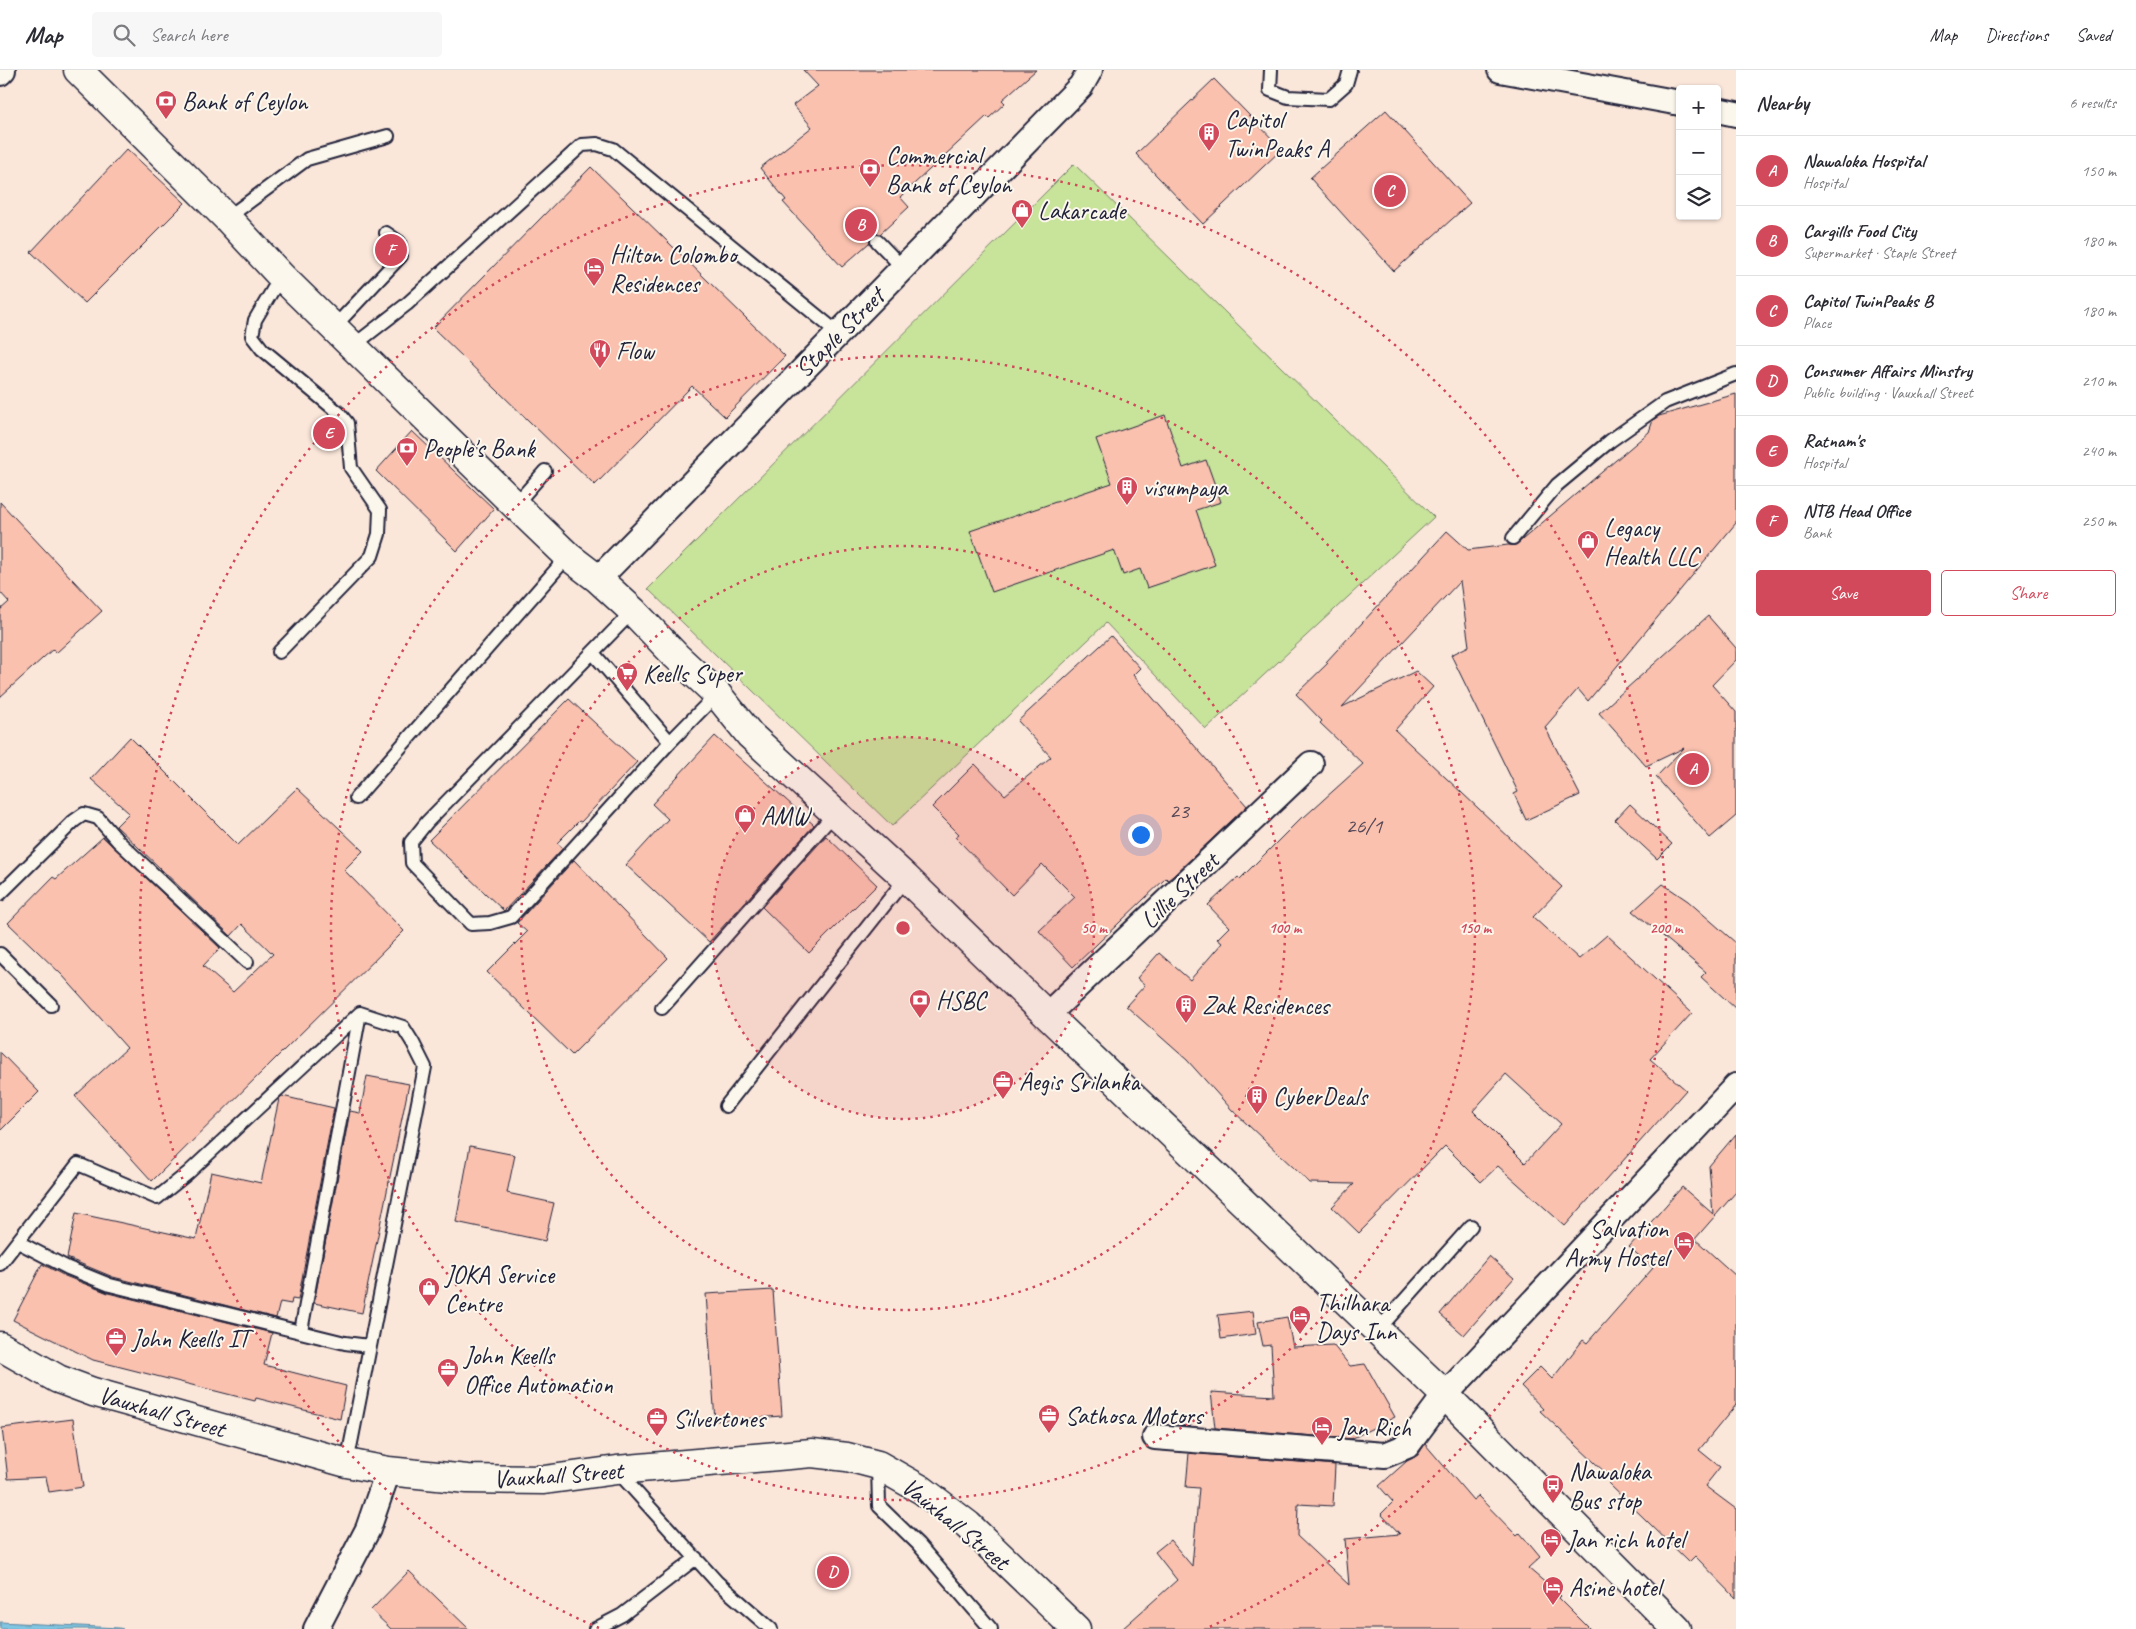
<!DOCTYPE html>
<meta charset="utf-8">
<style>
body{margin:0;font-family:Caveat,sans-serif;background:#f7f7f7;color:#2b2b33}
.controls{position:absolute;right:15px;top:15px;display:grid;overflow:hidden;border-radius:5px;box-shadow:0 1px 4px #0004}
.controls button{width:45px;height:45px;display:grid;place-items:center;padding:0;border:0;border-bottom:1px solid #e1e1e2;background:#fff;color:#2b2b33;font:25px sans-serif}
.you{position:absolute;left:1140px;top:764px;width:18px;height:18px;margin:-12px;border:4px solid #fff;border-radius:50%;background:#1a73e8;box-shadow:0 0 0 8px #1a73e833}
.badge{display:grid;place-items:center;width:32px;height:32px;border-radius:50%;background:#d1495b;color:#fff;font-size:16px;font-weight:700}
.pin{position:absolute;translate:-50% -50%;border:2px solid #fff;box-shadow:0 1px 5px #0006}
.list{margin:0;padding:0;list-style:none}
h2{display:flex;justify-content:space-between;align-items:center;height:65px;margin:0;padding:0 20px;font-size:21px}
h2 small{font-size:16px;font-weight:400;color:#7c7c81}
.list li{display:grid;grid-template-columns:32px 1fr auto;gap:15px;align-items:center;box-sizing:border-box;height:70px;padding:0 20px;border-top:1px solid #e1e1e2}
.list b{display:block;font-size:19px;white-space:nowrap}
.list p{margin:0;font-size:16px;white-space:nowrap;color:#7c7c81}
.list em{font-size:16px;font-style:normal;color:#7c7c81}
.actions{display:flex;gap:10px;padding:15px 20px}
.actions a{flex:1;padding:11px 0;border:1px solid #d1495b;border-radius:5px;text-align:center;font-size:18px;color:#d1495b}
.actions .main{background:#d1495b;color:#fff}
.icon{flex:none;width:28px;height:28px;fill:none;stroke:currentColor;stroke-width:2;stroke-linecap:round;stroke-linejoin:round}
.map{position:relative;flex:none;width:1736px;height:1559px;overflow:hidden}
header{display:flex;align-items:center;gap:30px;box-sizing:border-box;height:70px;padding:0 25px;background:#fff;border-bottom:1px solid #e1e1e2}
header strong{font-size:24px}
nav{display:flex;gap:28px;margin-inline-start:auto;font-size:18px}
.search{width:350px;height:45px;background:#f7f7f7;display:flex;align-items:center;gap:12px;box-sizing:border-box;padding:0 18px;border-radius:5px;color:#7c7c81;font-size:19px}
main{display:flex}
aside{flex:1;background:#fff}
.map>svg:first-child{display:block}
.grass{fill:#c8e39a;stroke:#75826a}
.water{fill:url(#water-ripples);stroke:#5a849f}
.building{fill:#fac1af;stroke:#22223b;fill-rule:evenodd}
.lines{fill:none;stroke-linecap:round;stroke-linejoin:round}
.service-casing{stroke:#22223b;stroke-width:16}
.minor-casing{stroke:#22223b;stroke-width:28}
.tertiary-casing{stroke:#22223b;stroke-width:31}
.primary-casing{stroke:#22223b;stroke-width:31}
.service{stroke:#fbf7ec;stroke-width:12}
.minor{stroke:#fbf7ec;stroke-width:24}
.tertiary{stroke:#fbf7ec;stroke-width:28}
.primary{stroke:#fbf7ec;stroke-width:28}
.ring{fill:none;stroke:#d1495b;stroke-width:2.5;stroke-dasharray:2.5 5}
.labels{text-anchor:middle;stroke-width:4;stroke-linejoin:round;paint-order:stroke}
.number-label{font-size:22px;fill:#584a58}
.poi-label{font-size:25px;fill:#22223b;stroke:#fbf7ec;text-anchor:start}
.street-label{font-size:25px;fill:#22223b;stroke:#fbf7ec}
.centre{fill:#d1495b;stroke:#fbf7ec;stroke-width:2.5}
.ring-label{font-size:15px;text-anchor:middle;font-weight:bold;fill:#d1495b;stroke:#fbf7ec;stroke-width:4;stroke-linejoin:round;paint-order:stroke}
</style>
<header>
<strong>Map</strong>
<div class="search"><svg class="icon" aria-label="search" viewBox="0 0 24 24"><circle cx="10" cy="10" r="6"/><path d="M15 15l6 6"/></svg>Search here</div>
<nav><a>Map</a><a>Directions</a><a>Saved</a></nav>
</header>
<main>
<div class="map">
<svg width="1736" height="1559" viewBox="0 0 1736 1559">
<defs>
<pattern id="water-ripples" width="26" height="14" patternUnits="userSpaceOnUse" patternTransform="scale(1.25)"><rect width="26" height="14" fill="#80c5e1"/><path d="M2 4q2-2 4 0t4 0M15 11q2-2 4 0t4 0" fill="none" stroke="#6ea9c2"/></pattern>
</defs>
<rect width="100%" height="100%" fill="#fbe7da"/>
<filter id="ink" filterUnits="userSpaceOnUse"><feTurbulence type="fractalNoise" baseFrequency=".02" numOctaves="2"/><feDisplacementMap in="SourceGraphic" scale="10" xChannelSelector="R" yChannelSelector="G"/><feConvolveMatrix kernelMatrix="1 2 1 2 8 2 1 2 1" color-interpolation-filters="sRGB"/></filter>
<g filter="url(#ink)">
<!-- grass -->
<path class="grass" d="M 1074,94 L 1434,447 L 1206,659 L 1106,553 L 892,756 L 648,519 Z"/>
<!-- water -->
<path class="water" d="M 0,1552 L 119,1558 L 123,1559 L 0,1559 Z"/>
<!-- building -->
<path class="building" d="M 803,0 L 1036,0 L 1002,30 L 1005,33 L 989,48 L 987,46 L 900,127 L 909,137 L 880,164 L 872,165 L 869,173 L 842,197 L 783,132 L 786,130 L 760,98 L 812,57 L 793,35 L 818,16 Z
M 1214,9 L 1282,79 L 1203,154 L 1136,84 Z
M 1386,40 L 1470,133 L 1394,201 L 1310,108 Z
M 127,79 L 185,133 L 85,233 L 31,182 Z
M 591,97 L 785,286 L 725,347 L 692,316 L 595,415 L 433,258 Z
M 1736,324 L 1736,453 L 1588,631 L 1578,619 L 1545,657 L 1580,725 L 1526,750 L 1514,724 L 1518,722 L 1451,585 L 1469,576 L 1460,511 L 1342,637 L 1416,601 L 1433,617 L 1395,660 L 1562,817 L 1533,847 L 1579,889 L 1607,865 L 1692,943 L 1650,989 L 1686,1020 L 1565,1156 L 1498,1096 L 1481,1112 L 1445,1076 L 1359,1163 L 1332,1137 L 1354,1114 L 1310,1113 L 1232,1040 L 1187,990 L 1126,936 L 1145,915 L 1137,908 L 1159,883 L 1190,910 L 1222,873 L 1217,869 L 1229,857 L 1208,835 L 1238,807 L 1240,809 L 1302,747 L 1303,748 L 1363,694 L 1320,653 L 1322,651 L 1296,624 L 1328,593 L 1326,592 L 1447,461 L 1468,480 L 1508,475 L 1516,475 L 1649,362 L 1653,350 L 1659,346 ZM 1506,1004 L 1561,1054 L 1525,1093 L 1473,1041 Z
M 1165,345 L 1183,398 L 1206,390 L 1221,432 L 1196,440 L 1215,495 L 1147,518 L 1140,499 L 1123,505 L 1114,480 L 992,522 L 970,461 L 1112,413 L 1096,369 Z
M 412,361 L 494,439 L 457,481 L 376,401 Z
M 0,432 L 102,541 L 56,583 L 53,579 L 0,627 L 0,540 L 9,532 L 0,522 Z
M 1708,546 L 1736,578 L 1736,590 L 1712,615 L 1736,642 L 1736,746 L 1710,768 L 1656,707 L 1684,678 L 1646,696 L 1599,643 Z
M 1111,566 L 1140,598 L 1133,605 L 1247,736 L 1173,806 L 1168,810 L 1166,808 L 1073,897 L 1039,861 L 1075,827 L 1042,794 L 1012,825 L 955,767 L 959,764 L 932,737 L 975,694 L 1005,725 L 1051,687 L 1018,651 Z
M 569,629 L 637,692 L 581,752 L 579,751 L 557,773 L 563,778 L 504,841 L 429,770 Z
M 715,666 L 814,755 L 709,872 L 626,795 L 668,749 L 652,734 Z
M 130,667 L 238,775 L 297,718 L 363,781 L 344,800 L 404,861 L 152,1111 L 75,1026 L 127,978 L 62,905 L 8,853 L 53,807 L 56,809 L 103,767 L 220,878 L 203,896 L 233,922 L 273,884 L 242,854 L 231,866 L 116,756 L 129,743 L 91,709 Z
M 1630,734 L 1672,774 L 1657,789 L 1615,750 Z
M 826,766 L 877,815 L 809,883 L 762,837 Z
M 574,790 L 668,888 L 572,985 L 487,902 L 527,862 L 517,853 Z
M 1663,814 L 1688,831 L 1736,873 L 1736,939 L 1701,907 L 1706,902 L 1633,841 Z
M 0,982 L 39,1022 L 0,1061 Z
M 367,1006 L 409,1014 L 362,1243 L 314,1233 L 350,1041 L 360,1043 Z
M 282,1026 L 334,1038 L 298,1230 L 292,1229 L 291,1234 L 280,1232 L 276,1248 L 113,1207 L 67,1188 L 76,1143 L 196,1169 L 211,1102 L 261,1113 L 279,1029 Z
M 1736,1064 L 1736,1122 L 1695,1169 L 1736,1206 L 1736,1335 L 1699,1380 L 1720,1397 L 1705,1416 L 1736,1439 L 1736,1528 L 1695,1486 L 1689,1492 L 1608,1413 L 1612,1409 L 1540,1341 L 1543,1339 L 1521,1316 L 1540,1297 L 1552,1309 L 1583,1270 L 1587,1273 L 1653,1198 L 1629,1177 L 1682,1117 L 1713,1144 L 1709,1096 Z
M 470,1076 L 515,1085 L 507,1123 L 554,1133 L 545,1171 L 456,1152 Z
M 1489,1186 L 1514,1208 L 1464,1265 L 1440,1244 Z
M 42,1194 L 65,1206 L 108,1223 L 272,1263 L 264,1295 L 346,1316 L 340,1349 L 256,1328 L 255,1331 L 93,1290 L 13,1250 Z
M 773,1220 L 782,1346 L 715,1351 L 706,1224 Z
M 1253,1241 L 1256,1264 L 1221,1269 L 1218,1245 Z
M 1287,1247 L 1293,1277 L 1333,1275 L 1350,1296 L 1365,1294 L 1395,1347 L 1351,1369 L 1215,1358 L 1211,1322 L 1274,1326 L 1271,1275 L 1263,1276 L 1258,1252 Z
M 73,1349 L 83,1417 L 49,1422 L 46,1407 L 8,1409 L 2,1358 Z
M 1425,1374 L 1473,1430 L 1478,1426 L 1517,1466 L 1520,1463 L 1540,1487 L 1528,1498 L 1561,1526 L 1559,1528 L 1590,1559 L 1122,1559 L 1177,1510 L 1155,1482 L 1170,1470 L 1192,1496 L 1199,1418 L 1186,1417 L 1189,1383 L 1335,1395 L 1333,1436 L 1298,1434 L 1297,1466 L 1349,1515 L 1345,1469 L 1400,1464 L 1381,1444 L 1393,1432 L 1379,1416 L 1407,1391 L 1418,1385 Z
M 409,1501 L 469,1559 L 391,1559 L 371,1540 Z"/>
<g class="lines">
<!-- service casing -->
<g class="service-casing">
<path id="service" d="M 1271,0 L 1270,20 L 1288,27 L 1329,29 L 1346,14 L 1350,0
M 227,148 L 307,89 L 388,66
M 877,171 L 903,198
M 334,257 L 401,186 L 399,172 L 386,163
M 353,276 L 407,234 L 582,75 L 597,74 L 613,79 L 838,263
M 515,435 L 545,401
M 1513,468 L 1557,415 L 1610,371 L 1665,332 L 1736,304
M 633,541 L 427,752 L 411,772 L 412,793 L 471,854 L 490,853 L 511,847 L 670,672 L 717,624
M 279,582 L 372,486 L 379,464 L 380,440 L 351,398 L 347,353 L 339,343 L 262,279 L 252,266 L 255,250 L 281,206
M 593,583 L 670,672
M 356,728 L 568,486
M 0,824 L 74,751 L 84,744 L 98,748 L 118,771 L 247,892
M 0,884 L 51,935
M 662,938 L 835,743
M 726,1036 L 906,808
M 18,1172 L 68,1198 L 110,1215 L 345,1273 L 369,1276
M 0,1194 L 78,1094 L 157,1128 L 188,1103 L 360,943
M 301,1261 L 360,943 L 403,957 L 413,973 L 425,997 L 347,1393
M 1377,1261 L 1471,1156
M 878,1395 L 879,1436 L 918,1474 L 991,1559
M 618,1402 L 717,1512 L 771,1559
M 595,1559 L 622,1545 L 696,1488"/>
</g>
<!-- minor casing -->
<g class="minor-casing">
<path id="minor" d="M 1500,0 L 1680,33
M 0,3 L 3,0
M 1717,40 L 1736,44
M 598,509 L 1081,16 L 1090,0
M 1047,945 L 1311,694
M 1155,1367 L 1385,1385 L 1407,1376 L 1445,1325 L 1736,1016
M 316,1559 L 368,1459 L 388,1401"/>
</g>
<!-- tertiary casing -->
<g class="tertiary-casing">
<path id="tertiary" d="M 0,1276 L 58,1309 L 93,1322 L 347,1393 L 388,1401 L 467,1409 L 544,1410 L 617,1400 L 812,1383 L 847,1387 L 878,1395 L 922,1420 L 968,1455 L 1076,1559"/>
</g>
<!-- primary casing -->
<g class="primary-casing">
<path id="primary" d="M 78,0 L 227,148 L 281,206 L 515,435 L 568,486 L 598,509 L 633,541 L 676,586 L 717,624 L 750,665 L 906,808 L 1047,945 L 1445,1325 L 1677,1559"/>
</g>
<!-- service -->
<use href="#service" class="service"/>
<!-- minor -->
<use href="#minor" class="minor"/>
<!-- tertiary -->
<use href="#tertiary" class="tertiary"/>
<!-- primary -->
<use href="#primary" class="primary"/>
</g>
</g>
<!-- distance rings -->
<circle cx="903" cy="858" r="191" fill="#d1495b" fill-opacity=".12"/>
<g class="ring">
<circle cx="903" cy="858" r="191"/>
<circle cx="903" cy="858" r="382"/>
<circle cx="903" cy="858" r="572"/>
<path d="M599 1558A763 763 0 1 1 1207 1558"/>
</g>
<!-- icons -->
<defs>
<g id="bank-pin" transform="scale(1.125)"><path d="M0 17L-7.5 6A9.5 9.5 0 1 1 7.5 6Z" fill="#d1495b" stroke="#fbf7ec"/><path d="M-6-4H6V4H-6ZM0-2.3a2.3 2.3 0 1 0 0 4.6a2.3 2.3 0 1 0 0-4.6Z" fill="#fff"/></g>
<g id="building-pin" transform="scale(1.125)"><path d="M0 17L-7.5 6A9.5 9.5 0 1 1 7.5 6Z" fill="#d1495b" stroke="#fbf7ec"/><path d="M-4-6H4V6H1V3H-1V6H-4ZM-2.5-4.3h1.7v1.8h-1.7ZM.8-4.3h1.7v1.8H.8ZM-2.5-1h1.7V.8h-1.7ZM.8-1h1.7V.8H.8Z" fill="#fff"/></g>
<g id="shop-pin" transform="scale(1.125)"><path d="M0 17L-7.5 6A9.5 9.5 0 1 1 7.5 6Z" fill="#d1495b" stroke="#fbf7ec"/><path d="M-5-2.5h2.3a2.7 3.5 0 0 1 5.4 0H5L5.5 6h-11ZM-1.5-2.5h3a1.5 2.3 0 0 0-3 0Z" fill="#fff"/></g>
<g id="hotel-pin" transform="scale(1.125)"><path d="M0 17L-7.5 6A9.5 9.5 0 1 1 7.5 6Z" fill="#d1495b" stroke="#fbf7ec"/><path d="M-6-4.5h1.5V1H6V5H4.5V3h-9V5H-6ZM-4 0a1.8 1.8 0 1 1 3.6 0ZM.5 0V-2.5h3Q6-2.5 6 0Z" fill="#fff"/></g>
<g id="restaurant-pin" transform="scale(1.125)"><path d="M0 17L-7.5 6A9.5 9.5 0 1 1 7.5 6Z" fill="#d1495b" stroke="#fbf7ec"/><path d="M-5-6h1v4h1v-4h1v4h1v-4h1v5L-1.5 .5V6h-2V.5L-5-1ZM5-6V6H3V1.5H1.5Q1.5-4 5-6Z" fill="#fff"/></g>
<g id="supermarket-pin" transform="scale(1.125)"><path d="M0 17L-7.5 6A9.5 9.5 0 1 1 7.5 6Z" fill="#d1495b" stroke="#fbf7ec"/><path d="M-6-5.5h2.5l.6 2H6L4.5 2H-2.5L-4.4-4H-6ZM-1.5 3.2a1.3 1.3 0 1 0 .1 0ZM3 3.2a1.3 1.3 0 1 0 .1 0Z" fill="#fff"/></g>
<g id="office-pin" transform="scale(1.125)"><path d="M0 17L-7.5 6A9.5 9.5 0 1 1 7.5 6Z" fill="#d1495b" stroke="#fbf7ec"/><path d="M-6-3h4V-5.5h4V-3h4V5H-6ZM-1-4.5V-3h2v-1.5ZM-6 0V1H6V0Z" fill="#fff"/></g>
<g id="bus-pin" transform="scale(1.125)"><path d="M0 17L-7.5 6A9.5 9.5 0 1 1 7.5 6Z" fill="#d1495b" stroke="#fbf7ec"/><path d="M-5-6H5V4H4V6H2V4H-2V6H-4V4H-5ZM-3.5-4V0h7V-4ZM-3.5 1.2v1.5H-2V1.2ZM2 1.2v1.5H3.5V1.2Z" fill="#fff"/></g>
</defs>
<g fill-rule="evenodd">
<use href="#bank-pin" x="166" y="31"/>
<use href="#building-pin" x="1209" y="63"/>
<use href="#bank-pin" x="870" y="99"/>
<use href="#shop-pin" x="1022" y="140"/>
<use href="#hotel-pin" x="594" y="198"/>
<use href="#restaurant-pin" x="600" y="280"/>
<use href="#bank-pin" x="407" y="378"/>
<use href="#building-pin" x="1127" y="417"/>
<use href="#shop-pin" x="1588" y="471"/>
<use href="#supermarket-pin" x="627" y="603"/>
<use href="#shop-pin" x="745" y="745"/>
<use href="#bank-pin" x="920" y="930"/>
<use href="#building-pin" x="1186" y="935"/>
<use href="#office-pin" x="1003" y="1011"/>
<use href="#building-pin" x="1257" y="1026"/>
<use href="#hotel-pin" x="1684" y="1172"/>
<use href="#shop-pin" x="429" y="1218"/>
<use href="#hotel-pin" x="1300" y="1246"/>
<use href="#office-pin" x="116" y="1268"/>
<use href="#office-pin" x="448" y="1299"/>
<use href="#office-pin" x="1049" y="1345"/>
<use href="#office-pin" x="657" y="1348"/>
<use href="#hotel-pin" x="1322" y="1357"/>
<use href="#bus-pin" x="1553" y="1415"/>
<use href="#hotel-pin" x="1551" y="1469"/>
<use href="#hotel-pin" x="1553" y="1517"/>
</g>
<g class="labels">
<!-- number labels -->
<g class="number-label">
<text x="1179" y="748">23</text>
<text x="1364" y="763">26/1</text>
</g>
<!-- poi labels -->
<g class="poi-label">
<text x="182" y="40">Bank of Ceylon</text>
<text x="1225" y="58">Capitol<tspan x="1225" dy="29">TwinPeaks A</tspan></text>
<text x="886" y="94">Commercial<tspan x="886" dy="29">Bank of Ceylon</tspan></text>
<text x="1038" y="149">Lakarcade</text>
<text x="610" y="193">Hilton Colombo<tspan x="610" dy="29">Residences</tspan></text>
<text x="616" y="289">Flow</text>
<text x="423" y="387">People's Bank</text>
<text x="1143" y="426">visumpaya</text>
<text x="1604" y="466">Legacy<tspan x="1604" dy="29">Health LLC</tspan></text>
<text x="643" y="612">Keells Super</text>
<text x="761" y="754">AMW</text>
<text x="936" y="939">HSBC</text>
<text x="1202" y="944">Zak Residences</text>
<text x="1019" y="1020">Aegis Srilanka</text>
<text x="1273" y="1035">CyberDeals</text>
<text x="1668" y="1167" text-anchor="end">Salvation<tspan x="1668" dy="29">Army Hostel</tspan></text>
<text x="445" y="1213">JOKA Service<tspan x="445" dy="29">Centre</tspan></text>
<text x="1316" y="1241">Thilhara<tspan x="1316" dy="29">Days Inn</tspan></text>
<text x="132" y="1277">John Keells IT</text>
<text x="464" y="1294">John Keells<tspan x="464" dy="29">Office Automation</tspan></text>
<text x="1065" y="1354">Sathosa Motors</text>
<text x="673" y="1357">Silvertones</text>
<text x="1338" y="1366">Jan Rich</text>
<text x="1569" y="1410">Nawaloka<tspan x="1569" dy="29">Bus stop</tspan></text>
<text x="1567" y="1478">Jan rich hotel</text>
<text x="1569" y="1526">Asine hotel</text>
</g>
<!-- street labels -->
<g class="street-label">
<text transform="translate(839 262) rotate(-45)" y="9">Staple Street</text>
<text transform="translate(1179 820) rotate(-44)" y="9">Lillie Street</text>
<text transform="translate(162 1341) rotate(16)" y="9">Vauxhall Street</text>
<text transform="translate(558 1404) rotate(-4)" y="9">Vauxhall Street</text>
<text transform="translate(956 1453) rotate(39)" y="9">Vauxhall Street</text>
</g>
</g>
<circle cx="903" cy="858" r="8" class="centre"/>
<g class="ring-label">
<text x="1094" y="863">50 m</text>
<text x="1285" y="863">100 m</text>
<text x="1475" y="863">150 m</text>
<text x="1666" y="863">200 m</text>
</g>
</svg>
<div class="controls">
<button>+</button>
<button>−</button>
<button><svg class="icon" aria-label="layers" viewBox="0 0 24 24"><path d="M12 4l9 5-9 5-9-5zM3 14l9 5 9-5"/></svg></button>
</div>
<div class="you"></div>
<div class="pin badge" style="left:1693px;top:699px">A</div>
<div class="pin badge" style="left:861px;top:155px">B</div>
<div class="pin badge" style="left:1390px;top:121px">C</div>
<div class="pin badge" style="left:833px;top:1502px">D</div>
<div class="pin badge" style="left:329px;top:363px">E</div>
<div class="pin badge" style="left:391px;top:180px">F</div>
</div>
<aside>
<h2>Nearby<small>6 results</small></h2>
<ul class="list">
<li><span class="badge">A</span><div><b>Nawaloka Hospital</b><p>Hospital</p></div><em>150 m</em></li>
<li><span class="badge">B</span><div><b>Cargills Food City</b><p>Supermarket · Staple Street</p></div><em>180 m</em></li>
<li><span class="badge">C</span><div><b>Capitol TwinPeaks B</b><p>Place</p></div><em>180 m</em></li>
<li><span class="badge">D</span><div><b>Consumer Affairs Minstry</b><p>Public building · Vauxhall Street</p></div><em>210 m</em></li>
<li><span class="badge">E</span><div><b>Ratnam's</b><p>Hospital</p></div><em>240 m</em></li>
<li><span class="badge">F</span><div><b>NTB Head Office</b><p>Bank</p></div><em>250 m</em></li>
</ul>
<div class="actions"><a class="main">Save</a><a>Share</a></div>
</aside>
</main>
